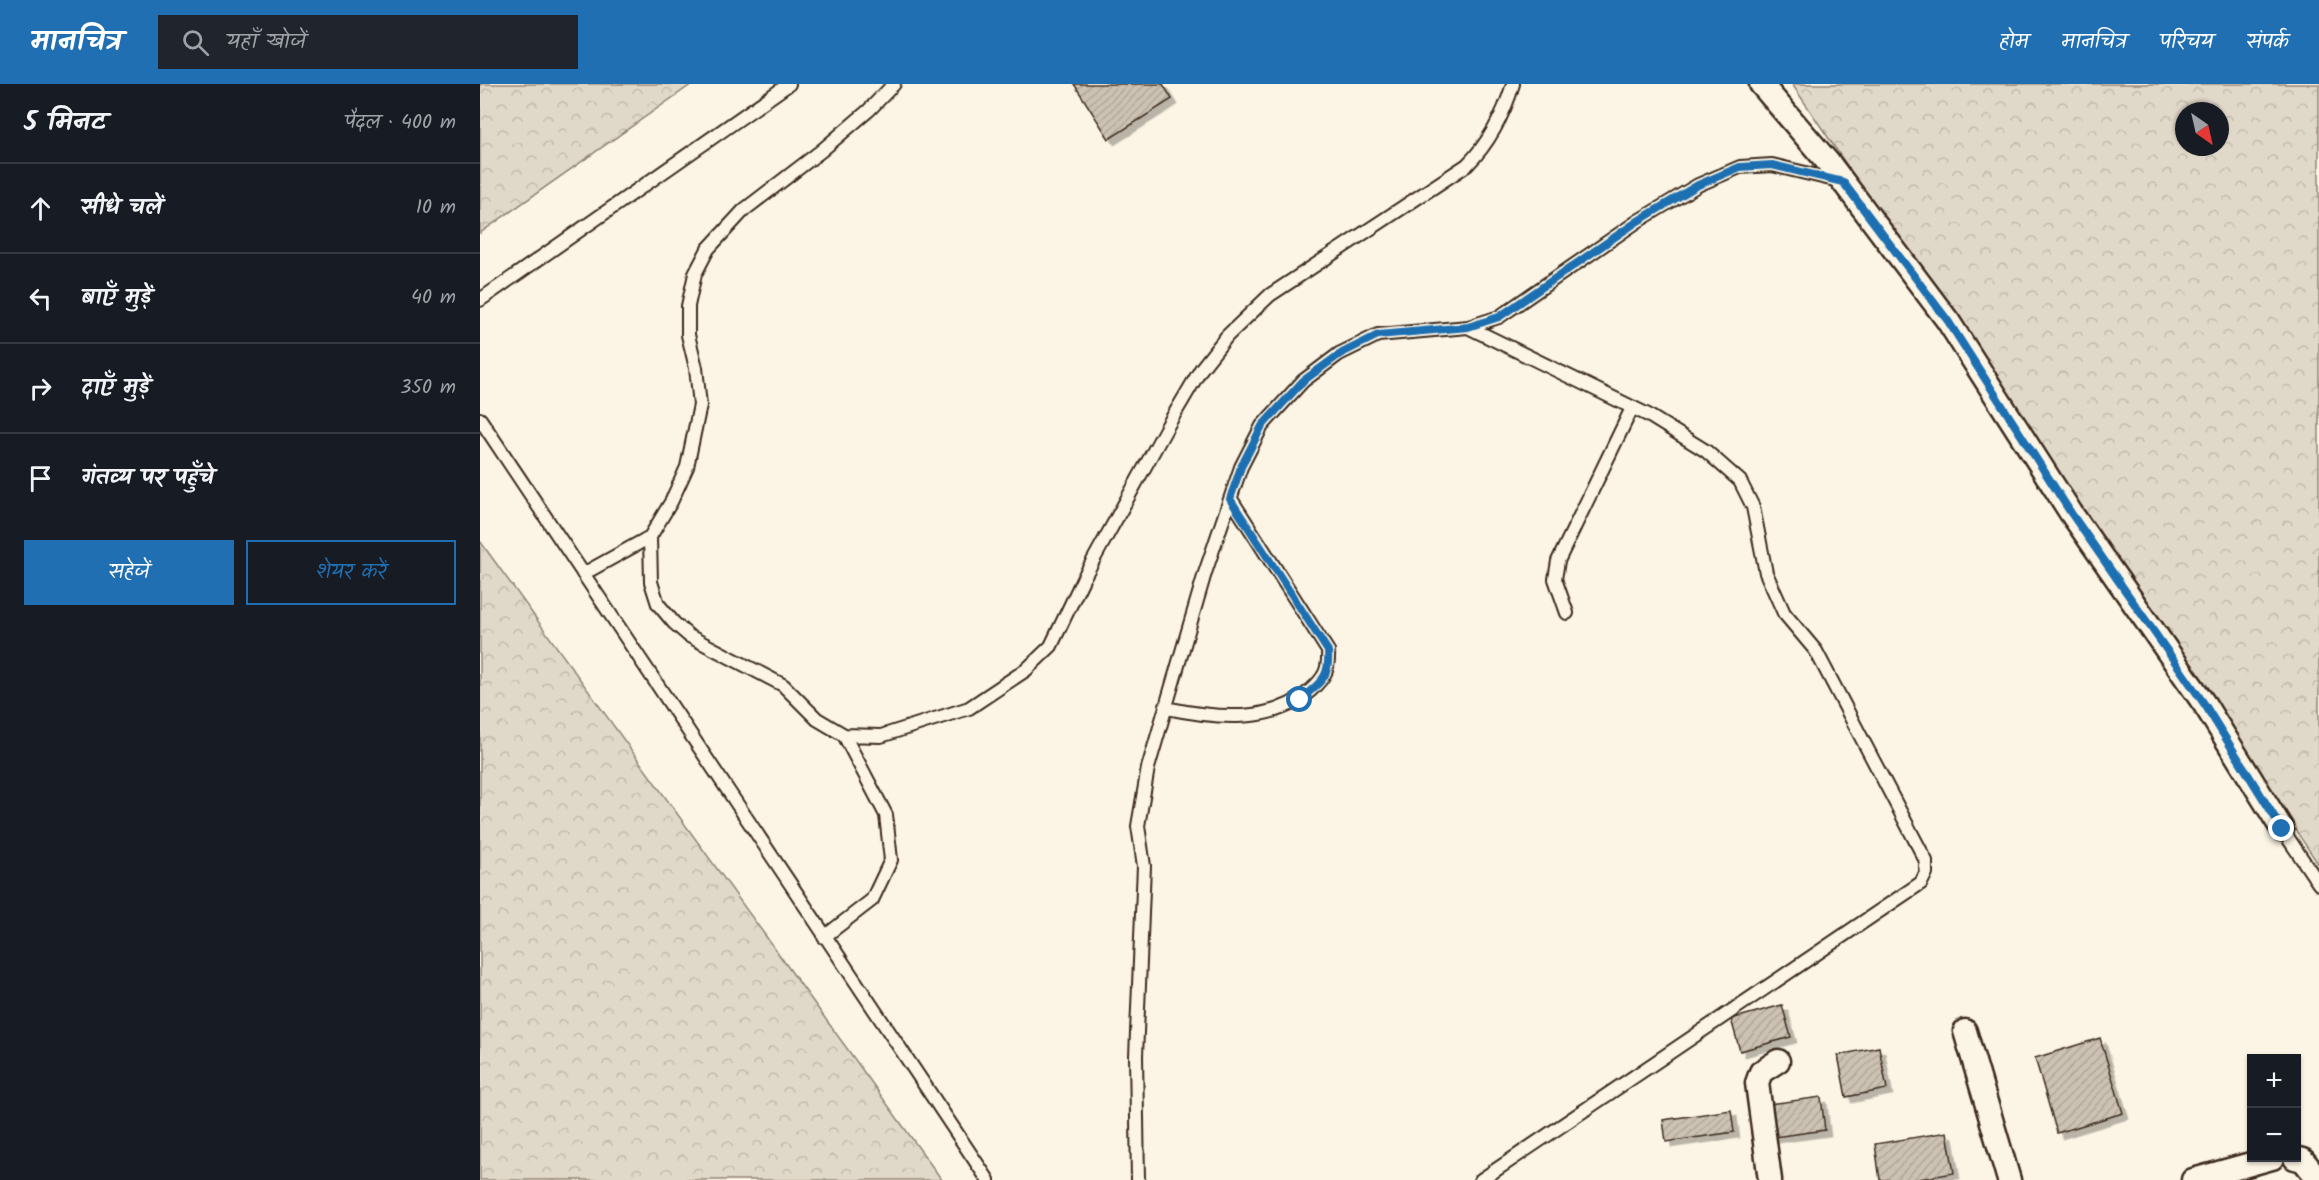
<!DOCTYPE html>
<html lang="hi">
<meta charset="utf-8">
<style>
body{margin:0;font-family:Kalam,"Playpen Sans Deva",sans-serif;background:#20242c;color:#f1f3f6}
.controls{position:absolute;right:18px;bottom:18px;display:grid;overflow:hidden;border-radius:0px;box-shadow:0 2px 4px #0004}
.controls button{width:54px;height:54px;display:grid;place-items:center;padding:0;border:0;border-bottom:2px solid #363941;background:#171b24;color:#f1f3f6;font:30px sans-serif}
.compass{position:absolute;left:1695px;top:18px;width:54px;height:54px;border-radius:50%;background:#171b24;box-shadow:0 2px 4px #0004;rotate:146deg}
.stop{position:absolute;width:18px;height:18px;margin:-14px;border:4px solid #1f6fb2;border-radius:50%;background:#fff}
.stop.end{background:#1f6fb2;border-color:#fff;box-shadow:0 2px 6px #0008}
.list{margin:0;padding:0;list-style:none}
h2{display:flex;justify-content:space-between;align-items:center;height:78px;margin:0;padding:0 24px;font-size:26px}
h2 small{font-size:20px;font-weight:400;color:#9ea1a6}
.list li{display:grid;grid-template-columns:39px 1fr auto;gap:18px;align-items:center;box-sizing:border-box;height:90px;padding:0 24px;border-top:2px solid #363941}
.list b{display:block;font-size:22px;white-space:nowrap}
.list em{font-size:20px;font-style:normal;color:#9ea1a6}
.actions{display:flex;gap:12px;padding:18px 24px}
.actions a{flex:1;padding:14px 0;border:2px solid #1f6fb2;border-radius:0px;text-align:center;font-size:21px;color:#1f6fb2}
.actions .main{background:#1f6fb2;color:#fff}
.icon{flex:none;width:33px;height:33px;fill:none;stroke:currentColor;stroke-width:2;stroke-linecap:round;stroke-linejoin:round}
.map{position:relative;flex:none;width:1839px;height:1096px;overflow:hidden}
header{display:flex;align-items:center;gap:36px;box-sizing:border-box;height:84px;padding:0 30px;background:#1f6fb2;color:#fff}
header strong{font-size:28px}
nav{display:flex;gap:33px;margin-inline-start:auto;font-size:21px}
.search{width:420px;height:54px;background:#20242c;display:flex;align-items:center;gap:15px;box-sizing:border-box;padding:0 21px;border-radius:0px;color:#9ea1a6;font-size:22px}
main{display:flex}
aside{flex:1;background:#171b24}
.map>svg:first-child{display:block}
.forest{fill:url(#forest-crowns);stroke:#8e8173;stroke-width:1.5;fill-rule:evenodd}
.building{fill:url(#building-hatch);stroke:#3b2a1e;stroke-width:1.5;filter:url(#shadow)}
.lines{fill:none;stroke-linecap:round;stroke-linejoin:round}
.service-casing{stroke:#3b2a1e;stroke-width:16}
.minor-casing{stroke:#3b2a1e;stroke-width:27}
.service{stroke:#fcf5e5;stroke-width:12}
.minor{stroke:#fcf5e5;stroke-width:22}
.route{stroke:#1f6fb2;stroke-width:8}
</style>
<header>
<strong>मानचित्र</strong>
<div class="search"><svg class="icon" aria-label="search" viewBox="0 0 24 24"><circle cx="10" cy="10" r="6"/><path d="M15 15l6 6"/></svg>यहाँ खोजें</div>
<nav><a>होम</a><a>मानचित्र</a><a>परिचय</a><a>संपर्क</a></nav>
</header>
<main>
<aside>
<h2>5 मिनट<small>पैदल · 400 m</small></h2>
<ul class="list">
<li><svg class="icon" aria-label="ahead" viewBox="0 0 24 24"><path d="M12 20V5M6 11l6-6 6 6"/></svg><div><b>सीधे चलें</b></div><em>10 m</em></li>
<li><svg class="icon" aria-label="left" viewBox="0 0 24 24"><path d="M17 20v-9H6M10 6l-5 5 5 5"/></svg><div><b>बाएँ मुड़ें</b></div><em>40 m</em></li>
<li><svg class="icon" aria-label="right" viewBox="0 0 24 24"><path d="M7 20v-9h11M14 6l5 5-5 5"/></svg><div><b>दाएँ मुड़ें</b></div><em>350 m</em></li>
<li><svg class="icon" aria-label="arrive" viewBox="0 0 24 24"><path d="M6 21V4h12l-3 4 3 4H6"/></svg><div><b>गंतव्य पर पहुँचे</b></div></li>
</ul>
<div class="actions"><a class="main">सहेजें</a><a>शेयर करें</a></div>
</aside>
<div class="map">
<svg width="1839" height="1096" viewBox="0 0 1839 1096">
<defs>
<pattern id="forest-crowns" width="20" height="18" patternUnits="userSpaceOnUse" patternTransform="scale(1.5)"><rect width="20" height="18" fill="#e0d8c8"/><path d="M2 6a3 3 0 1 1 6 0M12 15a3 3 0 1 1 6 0" fill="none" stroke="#c1baab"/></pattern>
<pattern id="building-hatch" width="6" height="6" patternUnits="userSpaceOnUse" patternTransform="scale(1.5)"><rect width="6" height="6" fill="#ccc2b3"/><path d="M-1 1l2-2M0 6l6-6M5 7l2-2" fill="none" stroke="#b0a79a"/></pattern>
<filter id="shadow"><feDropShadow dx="5.5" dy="5.5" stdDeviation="0" flood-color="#0004"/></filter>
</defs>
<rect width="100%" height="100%" fill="#fcf5e5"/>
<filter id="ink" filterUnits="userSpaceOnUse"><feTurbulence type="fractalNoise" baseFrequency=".0167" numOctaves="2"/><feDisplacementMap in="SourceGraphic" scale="12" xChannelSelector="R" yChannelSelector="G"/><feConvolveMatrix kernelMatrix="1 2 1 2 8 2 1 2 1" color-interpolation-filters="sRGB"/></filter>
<g filter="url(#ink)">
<!-- forest -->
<path class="forest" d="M 0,0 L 212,0 L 0,149 Z
M 1312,0 L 1839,0 L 1839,781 ZM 1704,27 L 1740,27 L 1740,63 L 1704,63 Z
M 0,457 L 462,1096 L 0,1096 Z"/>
<!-- building -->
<path class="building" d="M 594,0 L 683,0 L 692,15 L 629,55 Z
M 1302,921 L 1311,953 L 1260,967 L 1251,935 Z
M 1620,954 L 1643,1029 L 1577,1049 L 1555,974 Z
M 1399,963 L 1407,1005 L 1366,1013 L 1358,971 Z
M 1341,1013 L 1345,1046 L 1287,1054 L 1282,1021 Z
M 1251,1026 L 1254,1048 L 1186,1058 L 1183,1036 Z
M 1467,1048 L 1474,1089 L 1433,1096 L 1400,1096 L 1395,1060 Z"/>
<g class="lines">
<!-- service casing -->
<g class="service-casing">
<path id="service" d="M 0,216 L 309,0
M 988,243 L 1168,331 L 1226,367 L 1260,397 L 1273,423 L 1286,489 L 1304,529 L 1336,567 L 1446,777 L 1446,789 L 1441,799 L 1001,1096
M 0,335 L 508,1096
M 170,453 L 171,498 L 178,520 L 194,539 L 209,552 L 303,601 L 337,635 L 364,651 L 401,652 L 489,624 L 546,586 L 571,562 L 604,493 L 688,341 L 721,285 L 747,252 L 790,211 L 987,81 C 1010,58 1024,30 1033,0
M 103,490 L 170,453 L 191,418 L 207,383 L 220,321 L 216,284 L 208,251 L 208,222 L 215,190 L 228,165 L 264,126 L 341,67 L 389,26 L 414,0
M 1087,529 L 1075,495 L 1078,477 L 1152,324
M 686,624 C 734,634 792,641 831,606 C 845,593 849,586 848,567 L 751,415
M 1802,745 L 1839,800
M 344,853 L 392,816 L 411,776 L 406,731 L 364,651
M 658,1096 L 656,972 L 664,782 L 658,742 L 668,684 L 725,489 L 761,383 L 782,342 L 823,297 L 859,270 L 898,251 L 988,243 L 1019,233 L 1158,137 L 1218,101 L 1260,83 L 1292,81 L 1359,97"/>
</g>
<!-- minor casing -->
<g class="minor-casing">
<path id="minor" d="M 1281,0 L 1352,83 L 1468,237 L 1591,429 L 1725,621 L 1802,745
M 1485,947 L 1529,1096
M 1815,1074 L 1823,1076 L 1839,1096
M 1290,1096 L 1277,999 L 1281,988 L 1298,977
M 1713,1096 L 1792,1074"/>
</g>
<!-- service -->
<use href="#service" class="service"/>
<!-- minor -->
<use href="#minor" class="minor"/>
</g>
</g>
<g class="lines" filter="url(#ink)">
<!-- route -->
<path class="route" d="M 820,616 C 840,598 850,595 848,567 L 750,415 L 761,383 L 782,342 L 823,297 L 860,270 L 898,251 L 988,243 L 1019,233 L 1158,137 L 1218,101 L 1260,83 L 1292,81 L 1363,98 L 1468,237 L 1591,429 L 1725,621 L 1802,745"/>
</g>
</svg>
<div class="controls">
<button>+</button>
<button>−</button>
</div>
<svg class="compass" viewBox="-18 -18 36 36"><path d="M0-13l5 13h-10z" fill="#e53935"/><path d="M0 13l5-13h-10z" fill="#9ea1a6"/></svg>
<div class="stop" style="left:820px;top:616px"></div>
<div class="stop end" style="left:1802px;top:745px"></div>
</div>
</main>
